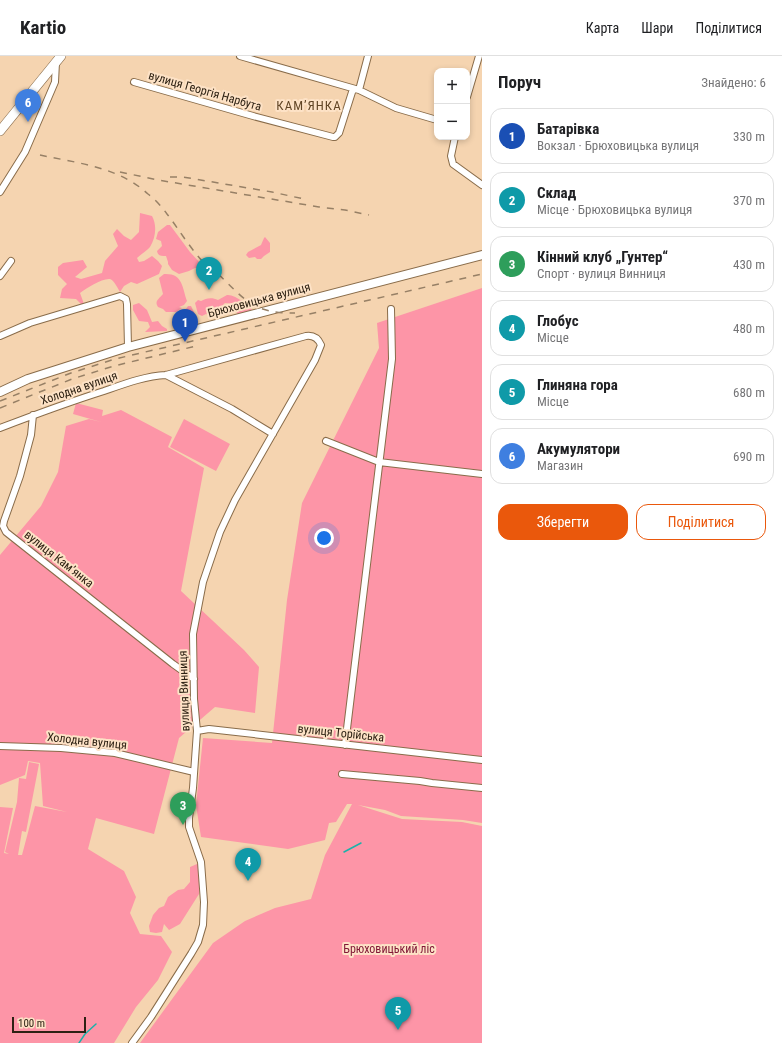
<!DOCTYPE html>
<html lang="uk">
<meta charset="utf-8">
<style>
body{margin:0;font-family:"Roboto Condensed",sans-serif;background:#f6f6f6;color:#202124}
.controls{position:absolute;right:12px;top:12px;display:grid;overflow:hidden;border-radius:8px;box-shadow:0 2px 6px #0003}
.controls button{width:36px;height:36px;display:grid;place-items:center;padding:0;border:0;border-bottom:1px solid #e0e0e0;background:#fff;color:#202124;font:20px sans-serif}
.scale{position:absolute;left:12px;bottom:10px;width:74px;box-sizing:border-box;padding-left:4px;border:2px solid #2d2113;border-top:0;font-size:11px;line-height:14px;white-space:nowrap;color:#2d2113;-webkit-text-stroke:3px #fde2c6;paint-order:stroke}
.you{position:absolute;left:324px;top:482px;width:14px;height:14px;margin:-10px;border:3px solid #fff;border-radius:50%;background:#1a73e8;box-shadow:0 0 0 6px #1a73e833}
.badge{display:grid;place-items:center;width:26px;height:26px;border-radius:50%;background:#ea580c;color:#fff;font-size:13px;font-weight:700}
.pin{position:absolute;translate:-50% -33px;filter:drop-shadow(0 1px 2px #0008)}
.pin::after{content:'';position:absolute;top:21px;width:14px;height:12px;background:inherit;clip-path:polygon(0 0,100% 0,50% 100%)}
.list{margin:0;padding:0;list-style:none}
h2{display:flex;justify-content:space-between;align-items:center;height:52px;margin:0;padding:0 16px;font-size:17px}
h2 small{font-size:13px;font-weight:400;color:#757577}
.list li{display:grid;grid-template-columns:26px 1fr auto;gap:12px;align-items:center;box-sizing:border-box;height:56px;margin:0 8px 8px;padding:0 8px;border:1px solid #e0e0e0;border-radius:12px}
.list b{display:block;font-size:15px;white-space:nowrap}
.list p{margin:0;font-size:13px;white-space:nowrap;color:#757577}
.list em{font-size:13px;font-style:normal;color:#757577}
.actions{display:flex;gap:8px;padding:12px 16px}
.actions a{flex:1;padding:9px 0;border:1px solid #ea580c;border-radius:12px;text-align:center;font-size:14px;color:#ea580c}
.actions .main{background:#ea580c;color:#fff}
.map{position:relative;flex:none;width:482px;height:987px;overflow:hidden}
header{display:flex;align-items:center;gap:24px;box-sizing:border-box;height:56px;padding:0 20px;background:#fff;border-bottom:1px solid #e0e0e0}
header strong{font-size:19px}
nav{display:flex;gap:22px;margin-inline-start:auto;font-size:14px}
main{display:flex}
aside{flex:1;background:#fff}
.map>svg:first-child{display:block}
.green{fill:#fd95a7}
.lines{fill:none;stroke-linecap:round;stroke-linejoin:round}
.stream{stroke:#1ab2aa;stroke-width:1.5}
.street-casing{stroke:#896c4a;stroke-width:8}
.secondary-casing{stroke:#896c4a;stroke-width:10}
.primary-casing{stroke:#896c4a;stroke-width:10}
.street{stroke:#fff;stroke-width:6}
.secondary{stroke:#fff;stroke-width:8}
.primary{stroke:#fff;stroke-width:9}
.rail{stroke:#978066;stroke-width:1.5;stroke-dasharray:7 7;stroke-linecap:butt}
.labels{text-anchor:middle;stroke-width:4;stroke-linejoin:round;paint-order:stroke}
.street-label{font-size:12px;fill:#2d2113;stroke:#fde2c6}
.park-label{font-size:12px;fill:#811837;stroke:#fde2c6}
.neighbourhood-label{font-size:13px;letter-spacing:1px;fill:#624626;stroke:#fde2c6}
</style>
<header>
<strong>Kartio</strong>
<nav><a>Карта</a><a>Шари</a><a>Поділитися</a></nav>
</header>
<main>
<div class="map">
<svg width="482" height="987" viewBox="0 0 482 987">
<rect width="100%" height="100%" fill="#f5d4b0"/>
<!-- green -->
<path class="green" d="M 140,157 L 152,160 C 157,169 156,181 150,191 C 147,195 141,198 137,202 L 139,206 L 144,205 L 152,200 L 158,205 L 162,210 L 159,218 L 137,228 L 131,226 L 124,230 L 120,236 C 118,233 114,224 110,223 C 102,222 87,232 80,237 L 84,248 L 81,248 L 76,243 L 60,242 L 62,233 L 67,228 L 58,219 L 58,211 L 63,207 L 83,204 L 87,211 L 75,221 L 81,223 L 102,217 L 105,205 L 118,190 L 113,178 L 117,173 L 124,180 L 131,184 L 139,176 Z
M 167,169 L 170,169 L 190,196 L 203,210 L 200,213 L 195,212 L 189,215 L 179,218 L 172,214 L 168,208 L 168,206 L 166,200 C 161,200 158,200 157,195 L 162,190 L 161,185 L 156,183 L 158,176 Z
M 265,181 L 270,187 L 270,196 L 264,200 L 261,203 L 257,203 L 255,201 L 249,202 L 246,199 L 248,196 L 261,189 L 264,182 Z
M 164,218 C 183,217 182,231 187,245 L 184,249 L 179,251 L 182,252 L 176,256 L 166,256 L 163,253 L 158,251 C 154,245 159,243 163,238 L 159,222 Z
M 482,232 L 482,767 L 463,764 L 401,760 L 385,754 L 358,749 L 402,763 L 462,766 L 482,770 L 482,987 L 140,987 L 213,887 L 245,865 L 275,852 L 311,843 L 325,799 L 352,748 L 347,748 L 336,766 L 329,767 L 325,784 L 288,793 L 201,781 L 196,749 L 203,682 L 272,687 L 287,544 L 302,447 L 379,292 L 377,267 Z
M 227,239 C 235,238 248,249 254,256 L 238,259 L 236,255 L 238,251 L 235,248 L 225,247 L 211,260 L 206,258 L 202,260 L 198,258 L 195,247 L 198,244 L 201,245 C 206,242 212,241 218,244 Z
M 139,247 L 147,254 L 152,266 L 158,265 L 162,270 L 167,273 L 167,275 L 145,276 L 150,271 L 148,266 L 139,265 L 133,254 L 133,249 Z
M 188,250 L 191,250 L 194,256 L 196,266 L 192,269 L 175,273 L 173,270 L 186,268 L 190,265 L 186,253 Z
M 76,347 L 103,354 L 102,360 L 121,354 L 172,381 L 168,391 L 204,412 L 181,535 L 244,594 L 259,611 L 255,657 L 215,651 L 179,682 L 154,778 L 96,762 L 88,793 L 124,815 L 136,841 L 130,857 L 140,878 L 161,880 L 172,896 L 158,924 L 136,951 L 114,987 L 0,987 L 0,751 L 13,752 L 4,797 L 9,798 L 5,796 L 17,746 L 19,722 L 26,723 L 29,706 L 39,708 L 26,776 L 22,775 L 18,799 L 22,799 L 35,750 L 67,756 L 43,750 L 40,707 L 28,705 L 25,719 L 0,729 L 0,499 L 41,450 L 58,416 L 66,370 L 89,363 L 101,366 L 73,358 Z
M 184,363 L 230,388 L 216,415 L 170,391 Z
M 197,808 L 200,808 L 199,838 L 180,868 L 169,874 L 164,868 L 162,876 L 156,877 L 150,876 L 149,870 L 153,859 L 159,852 L 164,850 L 168,841 L 178,834 L 184,833 L 190,826 L 190,811 Z"/>
<g class="lines">
<!-- stream -->
<path class="stream" d="M 344,796 L 361,787
M 79,987 L 85,978 L 96,968"/>
<!-- street casing -->
<g class="street-casing">
<path id="street" d="M 240,0 L 359,34 L 396,52 L 437,64
M 134,26 L 253,60 L 333,81 L 335,81 L 339,77 L 353,33
M 359,34 L 368,0
M 467,41 L 479,0
M 455,81 L 451,100 L 453,108 L 482,129
M 0,136 L 25,96 L 55,26 L 56,6
M 0,220 L 11,205
M 0,280 L 30,267 L 120,240 L 126,243 L 127,248 L 128,291
M 166,319 L 232,353 L 273,378
M 33,359 L 31,379 L 20,420 L 4,465 L 3,470 L 6,476 L 173,608 L 194,623
M 0,372 C 34,359 69,346 104,335 C 124,328 145,320 166,319 L 306,280 C 313,279 318,282 321,289 L 315,304 L 235,444 L 220,476 L 203,526 L 193,578 L 194,643 L 197,675 L 193,732 L 189,762 L 189,771 L 201,806 L 204,846 L 203,869 L 198,886 L 191,898 L 151,961 L 132,987
M 326,385 L 379,406 L 482,418
M 197,675 L 209,673 L 482,704
M 345,689 L 392,303 L 391,253
M 0,690 L 61,692 L 115,697 L 194,716
M 342,718 L 420,725 L 432,727 L 482,732"/>
</g>
<!-- secondary casing -->
<g class="secondary-casing">
<path id="secondary" d="M 0,336 L 28,323 L 128,291 L 482,199"/>
</g>
<!-- primary casing -->
<g class="primary-casing">
<path id="primary" d="M 0,75 L 61,0"/>
</g>
<!-- street -->
<use href="#street" class="street"/>
<!-- secondary -->
<use href="#secondary" class="secondary"/>
<!-- primary -->
<use href="#primary" class="primary"/>
<!-- rail -->
<path class="rail" d="M 40,99 C 77,107 119,111 148,138 C 155,143 162,151 167,158 C 177,170 200,209 214,214 C 243,241 251,258 295,257
M 120,116 L 158,124 L 319,151 L 345,154 L 369,159
M 170,121 L 183,121 L 272,136 L 304,143
M 0,345 L 71,317 L 115,303 L 482,218
M 0,352 L 72,323 L 114,310 L 196,290"/>
</g>
<g class="labels">
<!-- street labels -->
<g class="street-label">
<text transform="translate(205 35) rotate(16)" y="4">вулиця Георгія Нарбута</text>
<text transform="translate(259 244) rotate(-15)" y="4">Брюховицька вулиця</text>
<text transform="translate(79 332) rotate(-19)" y="4">Холодна вулиця</text>
<text transform="translate(59 503) rotate(38)" y="4">вулиця Камʼянка</text>
<text transform="translate(184 635) rotate(-92)" y="4">вулиця Винниця</text>
<text transform="translate(341 677) rotate(6)" y="4">вулиця Торійська</text>
<text transform="translate(87 685) rotate(6)" y="4">Холодна вулиця</text>
</g>
<!-- park labels -->
<g class="park-label">
<text x="389" y="897">Брюховицький ліс</text>
</g>
<!-- neighbourhood labels -->
<g class="neighbourhood-label">
<text x="309" y="54">КАМ’ЯНКА</text>
</g>
</g>
</svg>
<div class="controls">
<button>+</button>
<button>−</button>
</div>
<div class="scale">100 m</div>
<div class="you"></div>
<div class="pin badge" style="left:185px;top:286px;background:#1a4fb4">1</div>
<div class="pin badge" style="left:209px;top:234px;background:#0f9aa8">2</div>
<div class="pin badge" style="left:183px;top:769px;background:#2e9e5b">3</div>
<div class="pin badge" style="left:248px;top:825px;background:#0f9aa8">4</div>
<div class="pin badge" style="left:398px;top:974px;background:#0f9aa8">5</div>
<div class="pin badge" style="left:28px;top:66px;background:#3f7fe0">6</div>
</div>
<aside>
<h2>Поруч<small>Знайдено: 6</small></h2>
<ul class="list">
<li><span class="badge" style="background:#1a4fb4">1</span><div><b>Батарівка</b><p>Вокзал · Брюховицька вулиця</p></div><em>330 m</em></li>
<li><span class="badge" style="background:#0f9aa8">2</span><div><b>Склад</b><p>Місце · Брюховицька вулиця</p></div><em>370 m</em></li>
<li><span class="badge" style="background:#2e9e5b">3</span><div><b>Кінний клуб „Гунтер“</b><p>Спорт · вулиця Винниця</p></div><em>430 m</em></li>
<li><span class="badge" style="background:#0f9aa8">4</span><div><b>Глобус</b><p>Місце</p></div><em>480 m</em></li>
<li><span class="badge" style="background:#0f9aa8">5</span><div><b>Глиняна гора</b><p>Місце</p></div><em>680 m</em></li>
<li><span class="badge" style="background:#3f7fe0">6</span><div><b>Акумулятори</b><p>Магазин</p></div><em>690 m</em></li>
</ul>
<div class="actions"><a class="main">Зберегти</a><a>Поділитися</a></div>
</aside>
</main>
